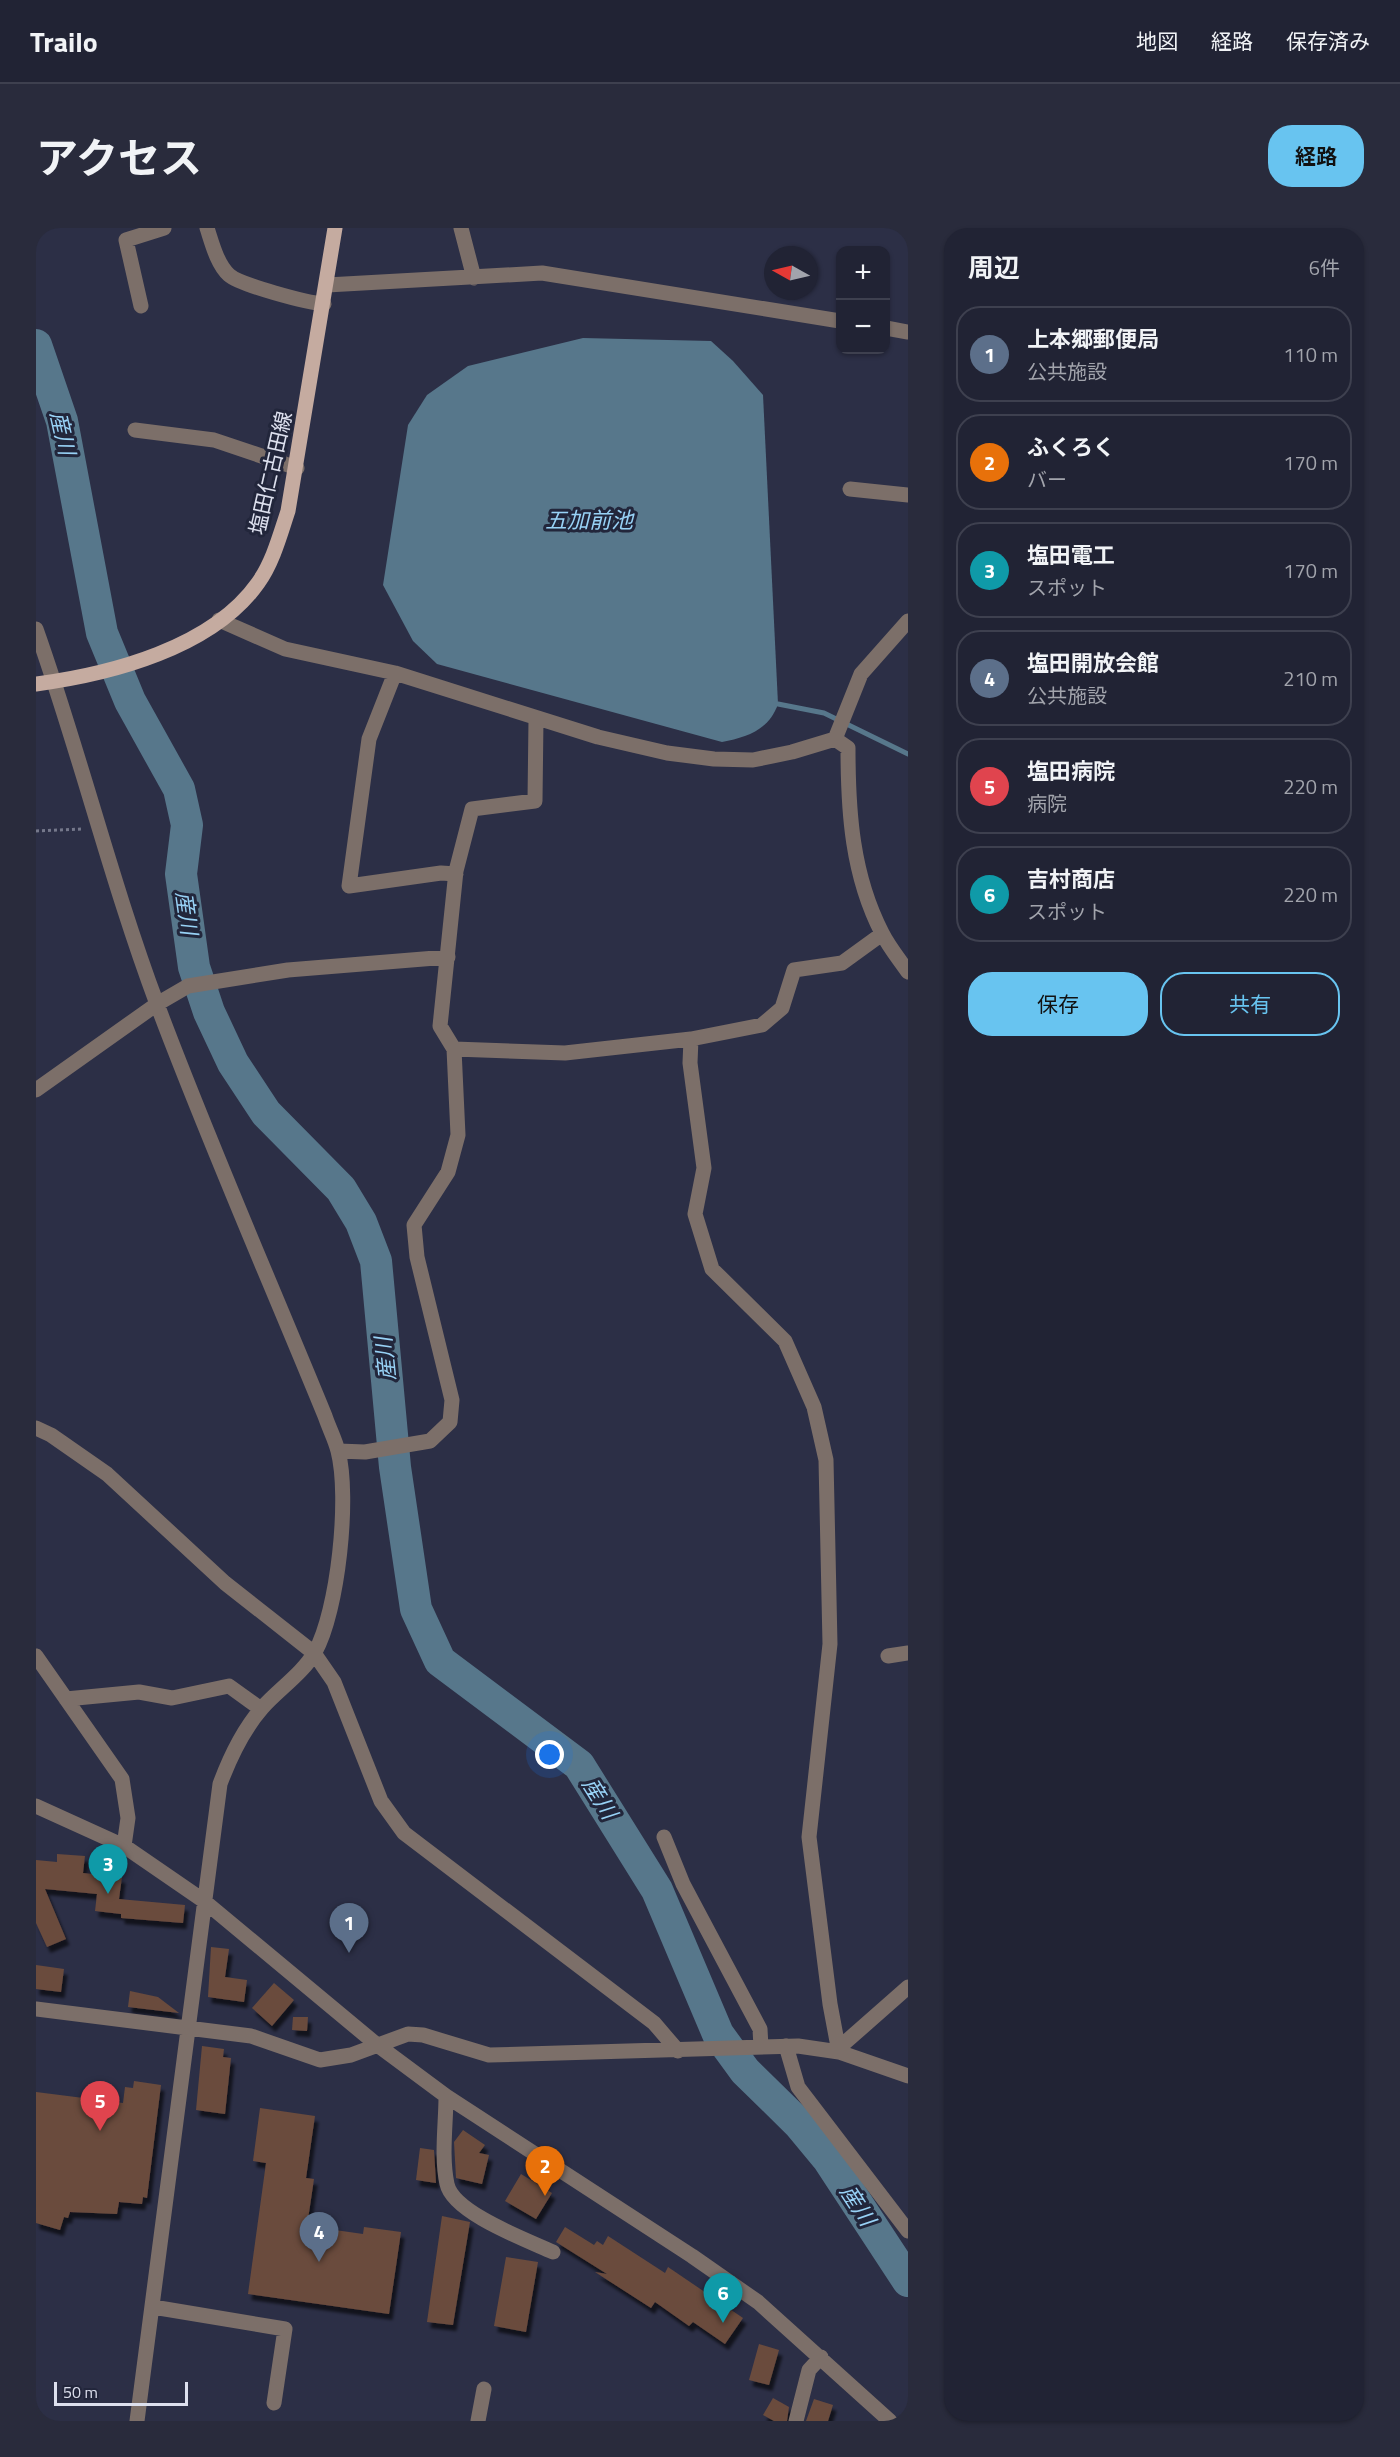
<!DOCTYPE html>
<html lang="ja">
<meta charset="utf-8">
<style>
body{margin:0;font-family:"Titillium Web","Noto Sans JP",sans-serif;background:#292b3c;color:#f1f3f6}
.controls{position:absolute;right:18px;top:18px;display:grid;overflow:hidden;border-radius:12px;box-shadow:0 2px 4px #0004}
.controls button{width:54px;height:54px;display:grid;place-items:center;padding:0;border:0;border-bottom:2px solid #3e404f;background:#212334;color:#f1f3f6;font:30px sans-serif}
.compass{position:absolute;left:728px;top:18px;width:54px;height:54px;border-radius:50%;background:#212334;box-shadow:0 2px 4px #0004;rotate:278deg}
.scale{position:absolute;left:18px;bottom:15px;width:134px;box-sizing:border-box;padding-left:6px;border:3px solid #dde0ee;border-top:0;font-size:16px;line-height:21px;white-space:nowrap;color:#dde0ee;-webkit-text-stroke:4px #22263b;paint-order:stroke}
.you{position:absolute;left:514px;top:1527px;width:21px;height:21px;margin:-15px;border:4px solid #fff;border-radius:50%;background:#1a73e8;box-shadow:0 0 0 9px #1a73e833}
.badge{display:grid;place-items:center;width:39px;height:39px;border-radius:50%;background:#68c4f0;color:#fff;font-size:20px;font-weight:700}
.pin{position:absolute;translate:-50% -50px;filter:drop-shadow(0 2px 3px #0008)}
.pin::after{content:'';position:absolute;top:32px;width:21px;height:18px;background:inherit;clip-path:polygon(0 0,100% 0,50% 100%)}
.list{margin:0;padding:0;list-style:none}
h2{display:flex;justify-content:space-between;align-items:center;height:78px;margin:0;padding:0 24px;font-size:26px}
h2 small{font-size:20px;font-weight:400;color:#a2a4ac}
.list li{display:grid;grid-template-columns:39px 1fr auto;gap:18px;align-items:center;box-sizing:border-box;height:96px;margin:0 12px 12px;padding:0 12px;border:2px solid #3e404f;border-radius:24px}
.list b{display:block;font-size:22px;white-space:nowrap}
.list p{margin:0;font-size:20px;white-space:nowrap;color:#a2a4ac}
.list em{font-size:20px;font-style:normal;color:#a2a4ac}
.actions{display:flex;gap:12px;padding:18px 24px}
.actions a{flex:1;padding:14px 0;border:2px solid #68c4f0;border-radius:24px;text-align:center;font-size:21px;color:#68c4f0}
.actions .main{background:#68c4f0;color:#111}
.map{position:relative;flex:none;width:872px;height:2193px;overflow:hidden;border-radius:24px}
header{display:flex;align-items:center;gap:36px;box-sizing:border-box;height:84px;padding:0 30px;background:#212334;border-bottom:2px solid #3e404f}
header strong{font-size:28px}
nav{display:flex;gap:33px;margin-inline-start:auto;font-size:21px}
.intro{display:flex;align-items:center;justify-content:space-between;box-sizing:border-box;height:144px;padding:0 36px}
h1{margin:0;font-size:42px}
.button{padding:15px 27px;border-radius:24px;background:#68c4f0;color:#111;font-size:21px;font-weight:700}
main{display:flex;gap:36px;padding:0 36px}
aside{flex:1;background:#212334;border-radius:24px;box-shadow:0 2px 4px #0004}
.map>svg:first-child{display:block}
.water{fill:#57778b}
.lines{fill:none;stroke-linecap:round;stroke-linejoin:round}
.stream{stroke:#57778b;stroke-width:5}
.river{stroke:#57778b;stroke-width:32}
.building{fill:#6a4b3d;filter:url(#shadow)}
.path{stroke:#75788b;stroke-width:3;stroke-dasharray:3 3;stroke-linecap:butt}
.minor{stroke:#7c6f69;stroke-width:15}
.major{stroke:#c5aba0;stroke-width:15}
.labels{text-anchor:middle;stroke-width:6;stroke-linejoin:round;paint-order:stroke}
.street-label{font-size:21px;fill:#dde0ee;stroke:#22263b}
.water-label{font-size:22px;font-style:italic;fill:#98d2f6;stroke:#22263b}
</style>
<header>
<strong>Trailo</strong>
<nav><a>地図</a><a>経路</a><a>保存済み</a></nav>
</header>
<div class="intro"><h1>アクセス</h1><a class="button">経路</a></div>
<main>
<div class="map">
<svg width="872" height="2193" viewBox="0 0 872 2193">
<defs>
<filter id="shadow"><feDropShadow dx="3.5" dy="6" stdDeviation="1.5" flood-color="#0009"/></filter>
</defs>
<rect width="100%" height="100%" fill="#2c2f46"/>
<!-- water -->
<path class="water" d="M 547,110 L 675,113 L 697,133 L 727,167 L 742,476 C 733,502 711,509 686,514 L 401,436 L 377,413 L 347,357 L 372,197 L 391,167 L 432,138 Z"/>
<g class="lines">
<!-- stream -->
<path class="stream" d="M 742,476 L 788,485 L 872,526"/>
<!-- river -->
<path class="river" d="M 0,117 L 26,193 L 66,405 L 94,473 L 143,561 L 151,597 L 145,646 L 158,739 L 173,784 L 197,835 L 230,885 L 305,961 L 325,994 L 340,1033 L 359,1239 L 380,1381 L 404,1433 L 543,1537 L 621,1662 L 682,1806 L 709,1843 L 763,1896 L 792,1931 L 872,2053"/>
</g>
<!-- building -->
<path class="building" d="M 21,1626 L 49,1628 L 47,1645 L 86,1649 L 83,1671 L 149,1677 L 147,1695 L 85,1690 L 85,1686 L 59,1683 L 61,1666 L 9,1661 L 30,1711 L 11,1719 L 0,1695 L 0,1632 L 21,1634 Z
M 175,1719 L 193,1721 L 189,1749 L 211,1752 L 208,1774 L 172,1769 Z
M 0,1737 L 28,1741 L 25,1764 L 0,1761 Z
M 238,1755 L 258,1772 L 236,1798 L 216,1780 Z
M 94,1763 L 122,1769 L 143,1785 L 92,1779 Z
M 257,1789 L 272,1789 L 271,1803 L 256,1802 Z
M 166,1818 L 188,1821 L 187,1829 L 195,1830 L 189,1886 L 160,1882 Z
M 98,1853 L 125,1857 L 111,1970 L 107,1969 L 106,1976 L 83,1974 L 81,1986 L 34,1984 L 32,1990 L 28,1989 L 24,2002 L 0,1995 L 0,1864 L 87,1875 L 89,1859 L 97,1860 Z
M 224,1880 L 279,1888 L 270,1950 L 278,1951 L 271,1998 L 327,2006 L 328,1999 L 365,2004 L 353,2086 L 212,2066 L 230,1935 L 217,1933 Z
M 427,1902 L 449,1917 L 443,1925 L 453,1927 L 446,1956 L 420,1950 L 418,1914 Z
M 384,1920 L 398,1922 L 400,1955 L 380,1952 Z
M 485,1946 L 516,1965 L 500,1991 L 469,1973 Z
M 406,1988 L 434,1994 L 417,2097 L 391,2094 Z
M 529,1999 L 558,2017 L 561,2013 L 567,2017 L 572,2008 L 629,2045 L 632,2039 L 707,2090 L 689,2116 L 657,2094 L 653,2098 L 619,2074 L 615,2080 L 559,2044 L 571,2046 L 520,2014 Z
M 470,2029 L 502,2034 L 490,2104 L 458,2098 Z
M 723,2116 L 743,2122 L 733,2157 L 713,2152 Z
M 737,2170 L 753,2179 L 751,2193 L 738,2193 L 727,2187 Z
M 778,2171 L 797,2177 L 792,2193 L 770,2193 Z"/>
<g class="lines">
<!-- path -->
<path class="path" d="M 0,603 L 46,601"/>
<!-- minor -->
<path class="minor" d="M 171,0 C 176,15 181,36 193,47 C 204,57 272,75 288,76
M 425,0 L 438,50
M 291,57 L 506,45 L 804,93
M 105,78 L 90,12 L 128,0
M 850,100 L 872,104
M 99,202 L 178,212 L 261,240
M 814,261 L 872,267
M 183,392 L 249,421 L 359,445 L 562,509 L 631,525 L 678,531 L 717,532 L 756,524 L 799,511 L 825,446 L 872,393
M 0,401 C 44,525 75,653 121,776 C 173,915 233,1051 289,1188 C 293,1200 299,1211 302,1223 C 314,1269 302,1383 279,1424 C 267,1445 242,1462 226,1480 C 206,1503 194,1529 184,1556 L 101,2193
M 359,445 L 333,511 L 313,658 L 405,645 L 420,646
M 799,511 L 812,520 C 812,584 816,647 846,705 C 853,719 863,731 872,744
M 655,811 L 654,835 L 668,940 L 659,986 L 676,1041 L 749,1113 L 778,1179 L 790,1232 L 794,1416 L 773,1609 L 794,1776 L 803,1824
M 418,821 L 529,825 L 655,811 L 726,797 L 746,780 L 758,742 L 806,735 L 846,706
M 0,862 L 121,776 L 152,758 L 252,742 L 412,729
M 0,1200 L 15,1207 L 71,1246 L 189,1355 L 278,1425 L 298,1454 L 345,1573 L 368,1605 L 618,1795 L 642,1823
M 302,1223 L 329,1224 L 394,1213 L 414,1194 L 416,1172 L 381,1029 L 378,997 L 412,944 L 422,907 L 418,821 L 404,798 L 420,643 L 436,581 L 499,573 L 500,491
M 0,1428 L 86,1551 L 92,1590 L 88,1618
M 852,1428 L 872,1425
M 30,1471 L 103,1464 L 136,1470 L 193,1458 L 225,1481
M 0,1578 L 88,1618 L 168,1673 L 340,1816 L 410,1868 L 656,2028 L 722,2074 L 854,2193
M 628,1609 L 647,1656 L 724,1801 L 725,1819
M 0,1781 L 215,1808 L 284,1832 L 315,1827 L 372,1806 L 387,1807 L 453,1827 L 762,1818 L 803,1824 L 872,1848
M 750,1818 L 762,1859 L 872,2003
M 804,1819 L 872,1759
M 410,1868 C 410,1896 405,1928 411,1956 C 417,1985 491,2012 517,2024
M 117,2079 L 249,2101 L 238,2175
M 442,2193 L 448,2161
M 760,2193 L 773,2142 L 785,2129"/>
<!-- major -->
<path class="major" d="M 0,456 C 75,446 176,420 222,355 C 237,334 244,307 252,283 L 299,0"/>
</g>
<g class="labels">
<!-- street labels -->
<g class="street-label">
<text transform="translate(235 245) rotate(-77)" y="7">塩田仁古田線</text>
</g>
<!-- water labels -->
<g class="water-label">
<text transform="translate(27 205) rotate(77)" y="8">産川</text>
<text x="553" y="300">五加前池</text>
<text transform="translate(151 685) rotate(82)" y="8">産川</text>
<text transform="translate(349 1131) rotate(-96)" y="8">産川</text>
<text transform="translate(564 1570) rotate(58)" y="8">産川</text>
<text transform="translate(822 1977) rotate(57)" y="8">産川</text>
</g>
</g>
</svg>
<div class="controls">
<button>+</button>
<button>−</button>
</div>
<svg class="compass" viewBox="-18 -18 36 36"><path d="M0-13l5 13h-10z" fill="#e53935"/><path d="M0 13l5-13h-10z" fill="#a2a4ac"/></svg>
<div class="scale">50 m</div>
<div class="you"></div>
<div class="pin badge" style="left:313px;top:1725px;background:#5c6f8a">1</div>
<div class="pin badge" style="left:509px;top:1968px;background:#e8710a">2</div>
<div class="pin badge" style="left:72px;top:1666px;background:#0f9aa8">3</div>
<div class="pin badge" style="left:283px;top:2034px;background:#5c6f8a">4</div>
<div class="pin badge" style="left:64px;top:1903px;background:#e0444e">5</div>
<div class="pin badge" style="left:687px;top:2095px;background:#0f9aa8">6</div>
</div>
<aside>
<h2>周辺<small>6件</small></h2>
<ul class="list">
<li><span class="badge" style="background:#5c6f8a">1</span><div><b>上本郷郵便局</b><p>公共施設</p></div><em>110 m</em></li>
<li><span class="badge" style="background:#e8710a">2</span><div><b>ふくろく</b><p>バー</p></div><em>170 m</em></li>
<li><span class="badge" style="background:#0f9aa8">3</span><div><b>塩田電工</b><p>スポット</p></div><em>170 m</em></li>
<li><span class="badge" style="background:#5c6f8a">4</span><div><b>塩田開放会館</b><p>公共施設</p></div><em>210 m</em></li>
<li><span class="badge" style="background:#e0444e">5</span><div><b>塩田病院</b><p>病院</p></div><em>220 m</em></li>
<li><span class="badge" style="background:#0f9aa8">6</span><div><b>吉村商店</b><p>スポット</p></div><em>220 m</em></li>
</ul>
<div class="actions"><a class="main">保存</a><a>共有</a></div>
</aside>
</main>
